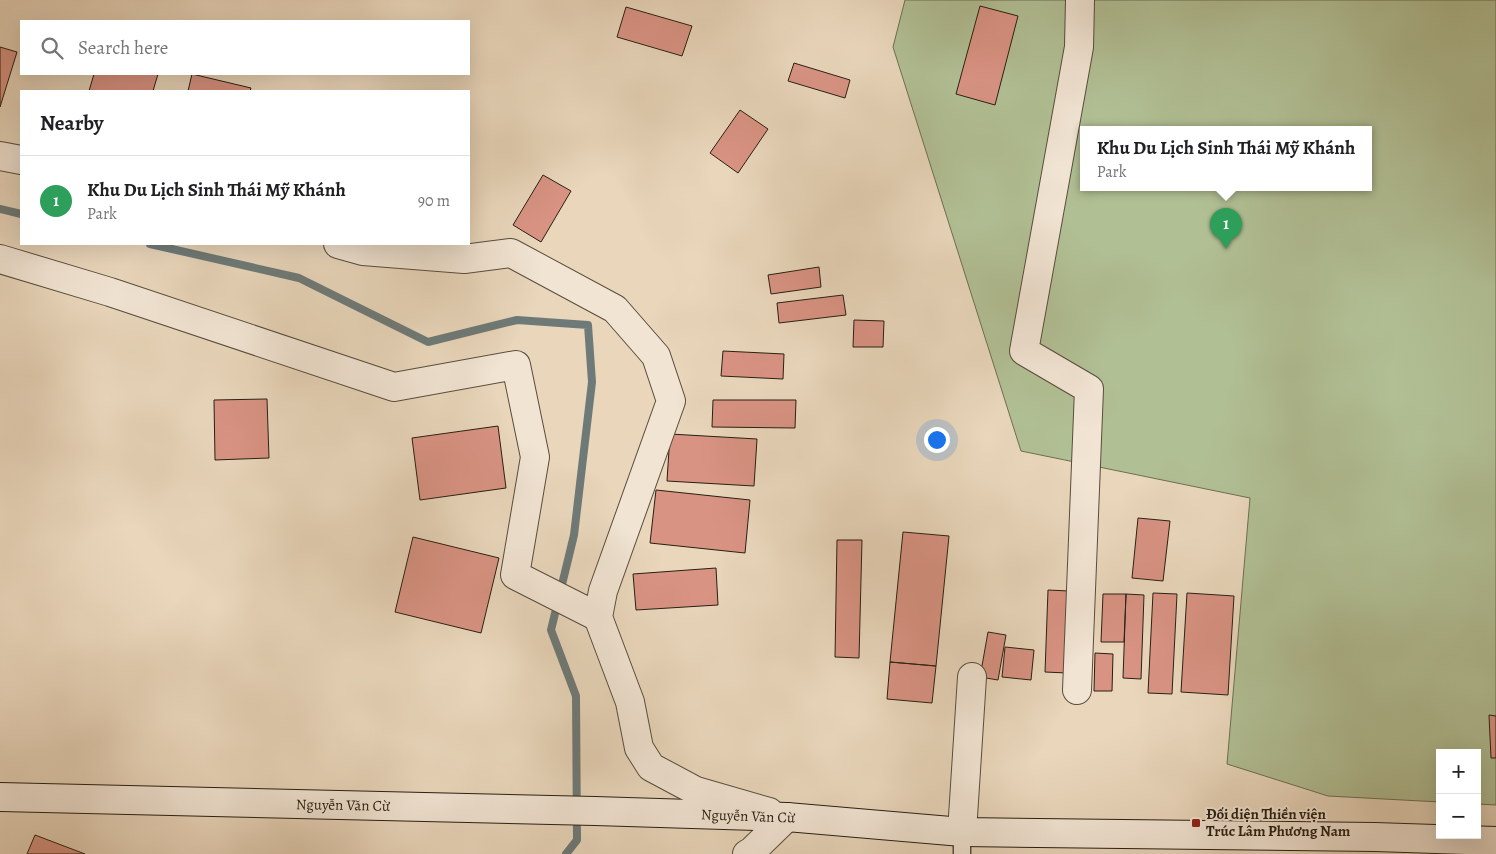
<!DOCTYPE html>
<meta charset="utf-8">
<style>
body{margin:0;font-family:Alegreya,serif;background:#f2f2f2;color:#202124}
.controls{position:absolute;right:15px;bottom:15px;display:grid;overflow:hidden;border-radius:0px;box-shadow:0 5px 20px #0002}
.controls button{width:45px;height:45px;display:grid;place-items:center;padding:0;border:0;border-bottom:1px solid #e0e0e0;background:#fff;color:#202124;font:25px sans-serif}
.you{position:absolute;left:936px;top:439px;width:18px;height:18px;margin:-12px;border:4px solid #fff;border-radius:50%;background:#1a73e8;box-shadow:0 0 0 8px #1a73e833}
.badge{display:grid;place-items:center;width:32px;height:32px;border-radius:50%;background:#8f2418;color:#fff;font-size:16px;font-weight:700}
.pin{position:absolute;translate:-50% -41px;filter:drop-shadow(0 1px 2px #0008)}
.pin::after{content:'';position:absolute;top:26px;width:18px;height:15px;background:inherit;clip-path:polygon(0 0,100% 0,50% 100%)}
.popup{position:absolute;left:1080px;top:126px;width:292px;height:65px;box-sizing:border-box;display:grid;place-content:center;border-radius:0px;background:#fff;filter:drop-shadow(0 1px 4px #0005);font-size:16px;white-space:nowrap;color:#757577}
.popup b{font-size:19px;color:#202124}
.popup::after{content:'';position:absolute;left:50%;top:100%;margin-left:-10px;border:10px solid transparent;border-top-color:#fff}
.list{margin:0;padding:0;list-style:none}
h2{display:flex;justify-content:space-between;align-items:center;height:65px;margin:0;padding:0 20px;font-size:21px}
h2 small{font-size:16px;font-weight:400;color:#757577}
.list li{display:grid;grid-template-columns:32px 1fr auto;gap:15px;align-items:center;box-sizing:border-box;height:90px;padding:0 20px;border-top:1px solid #e0e0e0}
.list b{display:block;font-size:19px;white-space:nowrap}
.list p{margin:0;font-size:16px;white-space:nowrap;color:#757577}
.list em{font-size:16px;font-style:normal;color:#757577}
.icon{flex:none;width:28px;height:28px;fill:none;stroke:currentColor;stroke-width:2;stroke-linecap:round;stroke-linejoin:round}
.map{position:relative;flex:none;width:1496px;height:854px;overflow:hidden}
.search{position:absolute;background:#fff;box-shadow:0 5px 20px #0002;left:20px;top:20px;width:450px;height:55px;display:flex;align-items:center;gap:12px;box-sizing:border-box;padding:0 18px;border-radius:0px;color:#757577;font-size:19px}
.panel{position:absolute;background:#fff;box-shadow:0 5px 20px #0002;left:20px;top:90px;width:450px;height:155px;border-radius:0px}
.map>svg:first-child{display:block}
.green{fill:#b1bf94;stroke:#6c6f54;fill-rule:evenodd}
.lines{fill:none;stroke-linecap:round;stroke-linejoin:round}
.stream{stroke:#6e7a78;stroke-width:8}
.building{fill:#d99383;stroke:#271f13}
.service-casing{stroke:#584d3d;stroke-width:19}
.minor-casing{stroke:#584d3d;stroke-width:30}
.secondary-casing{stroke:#271f13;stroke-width:30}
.service{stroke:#f1e4d3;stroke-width:16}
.minor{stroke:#f1e4d3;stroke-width:28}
.secondary{stroke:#f1e4d3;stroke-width:28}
.poi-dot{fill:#8f2418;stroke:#f1e4d3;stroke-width:2}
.labels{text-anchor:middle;stroke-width:4;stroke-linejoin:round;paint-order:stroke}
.street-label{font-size:15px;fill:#271f13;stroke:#f1e4d3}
.poi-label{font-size:15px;font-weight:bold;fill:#271f13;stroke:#f1e4d3;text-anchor:start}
</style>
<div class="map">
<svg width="1496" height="854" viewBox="0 0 1496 854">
<rect width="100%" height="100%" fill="#e9d6bb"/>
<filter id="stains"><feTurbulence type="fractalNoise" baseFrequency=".004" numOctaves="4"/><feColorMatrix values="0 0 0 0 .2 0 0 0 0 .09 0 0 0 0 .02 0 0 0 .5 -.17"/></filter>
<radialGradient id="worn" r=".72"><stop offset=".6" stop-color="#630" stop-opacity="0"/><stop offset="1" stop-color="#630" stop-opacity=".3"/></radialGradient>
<!-- green -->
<path class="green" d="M 905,0 L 1496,0 L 1496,805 L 1477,804 L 1477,753 L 1440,753 L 1440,802 L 1328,796 L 1227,764 L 1250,498 L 1021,451 L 893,47 ZM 1084,130 L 1368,130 L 1368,188 L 1084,188 Z"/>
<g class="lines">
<!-- stream -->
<path class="stream" d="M 0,209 L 21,214
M 150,244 L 299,278 L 428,342 L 517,320 L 588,325 L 592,382 L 574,535 L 551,630 L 576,696 L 577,840 L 566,854"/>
</g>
<!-- building -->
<path class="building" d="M 980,6 L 1018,16 L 995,105 L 956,94 Z
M 626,7 L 692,26 L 682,56 L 617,37 Z
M 0,47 L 17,52 L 0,107 Z
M 794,63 L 850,80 L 845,98 L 788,81 Z
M 94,74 L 158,74 L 153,91 L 89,91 Z
M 192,74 L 251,88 L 250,91 L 188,91 Z
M 740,110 L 768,129 L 738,173 L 710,153 Z
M 543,175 L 571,191 L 541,242 L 513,225 Z
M 819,267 L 821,287 L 771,294 L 768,275 Z
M 843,295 L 846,315 L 779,323 L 777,303 Z
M 854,320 L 884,321 L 883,347 L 853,347 Z
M 723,351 L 784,354 L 783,379 L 721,376 Z
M 267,399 L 269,458 L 215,460 L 214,400 Z
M 713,400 L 796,400 L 795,428 L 712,427 Z
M 498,426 L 506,488 L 420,500 L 412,438 Z
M 670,434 L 757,439 L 754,486 L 667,481 Z
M 656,490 L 750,500 L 745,553 L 650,543 Z
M 1138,518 L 1170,521 L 1163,581 L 1132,578 Z
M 903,532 L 949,536 L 936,666 L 890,662 Z
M 413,537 L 499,558 L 481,633 L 395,612 Z
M 837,540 L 862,540 L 859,658 L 835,657 Z
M 716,568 L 718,605 L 636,610 L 633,574 Z
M 1048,590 L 1069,591 L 1067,673 L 1045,672 Z
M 1153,593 L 1177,594 L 1172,694 L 1148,693 Z
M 1187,593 L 1234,596 L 1228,695 L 1181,692 Z
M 1103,594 L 1126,594 L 1124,642 L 1101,642 Z
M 1126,594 L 1144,595 L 1141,679 L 1123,678 Z
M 988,632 L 1006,635 L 998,680 L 980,677 Z
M 1005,647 L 1034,650 L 1031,680 L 1002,677 Z
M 1095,653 L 1113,654 L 1112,691 L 1094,691 Z
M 890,662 L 936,666 L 932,703 L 887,699 Z
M 1489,715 L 1496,716 L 1496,758 L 1491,758 Z
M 35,835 L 85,854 L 27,854 Z"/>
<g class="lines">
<!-- service casing -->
<g class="service-casing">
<path id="service" d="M 962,854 L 962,832"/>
</g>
<!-- minor casing -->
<g class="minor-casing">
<path id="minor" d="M 0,156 L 21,160
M 338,244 L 363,251 L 464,259 L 511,253 L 615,309 L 656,356 L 671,401 L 603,591 L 598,617 L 630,702 L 639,748 L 651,767 L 696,791 L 769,812
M 0,259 L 110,292 L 394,387 L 516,365 L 535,457 L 515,575 L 598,617
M 1077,690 L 1089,389 L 1024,351 L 1079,47 L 1080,0
M 962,832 L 972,677
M 747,854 L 752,851 L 787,817"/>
</g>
<!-- secondary casing -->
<g class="secondary-casing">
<path id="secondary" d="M 0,797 L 595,811 L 787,817 L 962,832 L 1375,837 L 1496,841"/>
</g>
<!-- service -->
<use href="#service" class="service"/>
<!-- minor -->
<use href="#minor" class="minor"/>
<!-- secondary -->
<use href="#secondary" class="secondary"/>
</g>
<!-- markers -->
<rect class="poi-dot" x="1191" y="818" width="10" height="10" rx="2.5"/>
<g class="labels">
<!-- street labels -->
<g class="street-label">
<text transform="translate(343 805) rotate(1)" y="5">Nguyễn Văn Cừ</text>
<text transform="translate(748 816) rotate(2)" y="5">Nguyễn Văn Cừ</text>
</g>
<!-- poi labels -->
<g class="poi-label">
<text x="1206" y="819">Đối diện Thiền viện<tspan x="1206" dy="17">Trúc Lâm Phương Nam</tspan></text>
</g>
</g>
<rect width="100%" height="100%" filter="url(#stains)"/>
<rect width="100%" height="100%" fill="url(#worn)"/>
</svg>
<div class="controls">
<button>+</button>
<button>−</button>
</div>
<div class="you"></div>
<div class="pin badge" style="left:1226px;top:249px;background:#2e9e5b">1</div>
<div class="popup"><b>Khu Du Lịch Sinh Thái Mỹ Khánh</b>Park</div>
<div class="search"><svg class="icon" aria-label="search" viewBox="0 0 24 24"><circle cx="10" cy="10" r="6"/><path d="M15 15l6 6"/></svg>Search here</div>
<section class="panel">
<h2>Nearby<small></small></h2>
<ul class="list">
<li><span class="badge" style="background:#2e9e5b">1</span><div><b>Khu Du Lịch Sinh Thái Mỹ Khánh</b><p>Park</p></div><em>90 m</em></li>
</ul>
</section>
</div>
